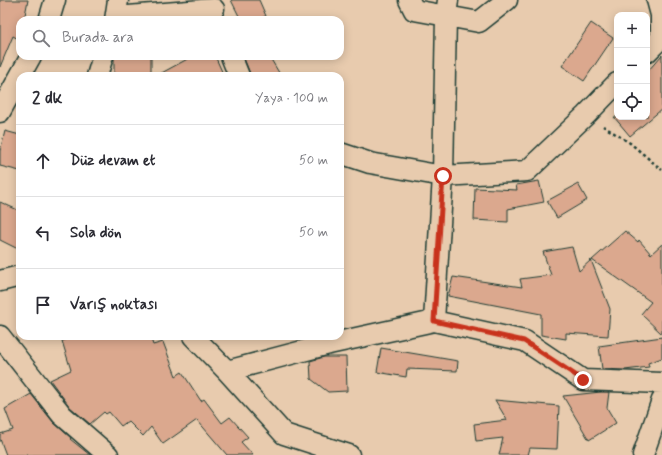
<!DOCTYPE html>
<html lang="tr">
<meta charset="utf-8">
<style>
body{margin:0;font-family:Mynerve,sans-serif;background:#f7f7f7;color:#2b2b33}
.controls{position:absolute;right:12px;top:12px;display:grid;overflow:hidden;border-radius:8px;box-shadow:0 2px 10px #0003}
.controls button{width:36px;height:36px;display:grid;place-items:center;padding:0;border:0;border-bottom:1px solid #e1e1e2;background:#fff;color:#2b2b33;font:20px sans-serif}
.stop{position:absolute;width:12px;height:12px;margin:-9px;border:3px solid #c8321e;border-radius:50%;background:#fff}
.stop.end{background:#c8321e;border-color:#fff;box-shadow:0 1px 4px #0008}
.list{margin:0;padding:0;list-style:none}
h2{display:flex;justify-content:space-between;align-items:center;height:52px;margin:0;padding:0 16px;font-size:17px}
h2 small{font-size:13px;font-weight:400;color:#7c7c81}
.list li{display:grid;grid-template-columns:26px 1fr auto;gap:12px;align-items:center;box-sizing:border-box;height:72px;padding:0 16px;border-top:1px solid #e1e1e2}
.list b{display:block;font-size:15px;white-space:nowrap}
.list em{font-size:13px;font-style:normal;color:#7c7c81}
.icon{flex:none;width:22px;height:22px;fill:none;stroke:currentColor;stroke-width:2;stroke-linecap:round;stroke-linejoin:round}
.map{position:relative;flex:none;width:662px;height:455px;overflow:hidden}
.search{position:absolute;background:#fff;box-shadow:0 2px 10px #0003;left:16px;top:16px;width:328px;height:44px;display:flex;align-items:center;gap:10px;box-sizing:border-box;padding:0 14px;border-radius:12px;color:#7c7c81;font-size:15px}
.panel{position:absolute;background:#fff;box-shadow:0 2px 10px #0003;left:16px;top:72px;width:328px;height:268px;border-radius:12px}
.map>svg:first-child{display:block}
.building{fill:#dba88e;stroke:#1f3d34}
.lines{fill:none;stroke-linecap:round;stroke-linejoin:round}
.street-casing{stroke:#1f3d34;stroke-width:23}
.path{stroke:#1f3d34;stroke-width:2.5;stroke-dasharray:3 3;stroke-linecap:butt}
.street{stroke:#e8cbae;stroke-width:20}
.route{stroke:#c8321e;stroke-width:5}
</style>
<div class="map">
<svg width="662" height="455" viewBox="0 0 662 455">
<rect width="100%" height="100%" fill="#e8cbae"/>
<filter id="ink" filterUnits="userSpaceOnUse"><feTurbulence type="fractalNoise" baseFrequency=".025" numOctaves="2"/><feDisplacementMap in="SourceGraphic" scale="8" xChannelSelector="R" yChannelSelector="G"/><feConvolveMatrix kernelMatrix="1 2 1 2 8 2 1 2 1" color-interpolation-filters="sRGB"/></filter>
<g filter="url(#ink)">
<!-- building -->
<path class="building" d="M 0,0 L 28,0 L 24,20 L 20,20 L 20,40 L 13,36 L 0,67 Z
M 231,0 L 259,0 L 266,16 L 257,20 L 241,20 Z
M 591,23 L 613,38 L 584,81 L 562,66 Z
M 662,55 L 662,109 L 630,136 L 614,117 L 647,117 L 647,72 Z
M 114,56 L 151,56 L 151,76 L 114,76 Z
M 193,56 L 215,56 L 224,76 L 156,76 Z
M 243,56 L 269,56 L 281,76 L 251,76 Z
M 5,131 L 20,135 L 20,171 L 0,166 L 0,151 Z
M 539,181 L 544,202 L 508,209 L 508,222 L 474,220 L 475,188 L 517,190 L 516,185 Z
M 578,184 L 587,200 L 557,218 L 547,201 Z
M 0,202 L 20,211 L 20,250 L 0,240 Z
M 625,231 L 638,242 L 639,240 L 651,254 L 662,244 L 662,334 L 641,314 L 651,302 L 592,260 Z
M 572,247 L 579,271 L 591,260 L 610,309 L 608,336 L 566,333 L 566,339 L 541,335 L 541,314 L 448,296 L 453,277 L 522,287 L 520,279 L 551,275 L 543,252 Z
M 77,336 L 150,336 L 153,345 L 163,342 L 176,376 L 182,372 L 201,401 L 204,399 L 222,423 L 230,417 L 248,437 L 241,442 L 253,455 L 227,455 L 197,420 L 163,444 L 151,427 L 143,436 L 128,421 L 121,426 L 109,412 L 106,414 L 104,412 L 90,424 L 70,407 L 50,380 L 71,370 L 62,341 Z
M 662,337 L 662,358 L 648,363 L 649,367 L 625,370 L 602,369 L 599,346 Z
M 381,348 L 458,361 L 457,371 L 407,369 L 406,377 L 377,372 Z
M 324,357 L 346,357 L 347,391 L 328,392 L 311,379 L 310,361 Z
M 601,392 L 609,392 L 607,408 L 616,423 L 589,440 L 563,396 Z
M 31,394 L 53,422 L 71,438 L 70,439 L 90,455 L 6,455 L 0,439 L 0,434 L 13,430 L 5,409 Z
M 495,400 L 559,406 L 557,449 L 530,448 L 528,455 L 499,455 L 503,438 L 476,441 L 474,424 L 507,420 Z"/>
<g class="lines">
<!-- street casing -->
<g class="street-casing">
<path id="street" d="M 409,0 L 414,10 L 479,22 L 507,0
M 657,0 L 661,15 L 661,38 L 662,39
M 116,17 L 214,9
M 49,20 L 55,0
M 115,20 L 118,0
M 647,52 L 661,38
M 231,56 L 239,76
M 97,76 L 103,56
M 0,112 L 31,56
M 340,153 L 370,163 L 443,176 L 527,171 L 586,115 L 617,83
M 0,281 L 20,276
M 434,321 L 443,176 L 446,16 L 448,0
M 0,336 L 62,415 L 108,455
M 193,336 L 227,371 L 284,434 L 349,455
M 227,371 L 329,344 L 434,321 L 525,341 L 583,380 L 662,383
M 643,455 L 662,400"/>
</g>
<!-- path -->
<path class="path" d="M 603,126 L 630,143 L 662,170"/>
<!-- street -->
<use href="#street" class="street"/>
</g>
</g>
<g class="lines" filter="url(#ink)">
<!-- route -->
<path class="route" d="M 443,176 L 434,321 L 524,341 L 583,380"/>
</g>
</svg>
<div class="controls">
<button>+</button>
<button>−</button>
<button><svg class="icon" aria-label="locate" viewBox="0 0 24 24"><circle cx="12" cy="12" r="6"/><path d="M12 2v4M12 18v4M2 12h4M18 12h4"/></svg></button>
</div>
<div class="stop" style="left:443px;top:176px"></div>
<div class="stop end" style="left:583px;top:380px"></div>
<div class="search"><svg class="icon" aria-label="search" viewBox="0 0 24 24"><circle cx="10" cy="10" r="6"/><path d="M15 15l6 6"/></svg>Burada ara</div>
<section class="panel">
<h2>2 dk<small>Yaya · 100 m</small></h2>
<ul class="list">
<li><svg class="icon" aria-label="ahead" viewBox="0 0 24 24"><path d="M12 20V5M6 11l6-6 6 6"/></svg><div><b>Düz devam et</b></div><em>50 m</em></li>
<li><svg class="icon" aria-label="left" viewBox="0 0 24 24"><path d="M17 20v-9H6M10 6l-5 5 5 5"/></svg><div><b>Sola dön</b></div><em>50 m</em></li>
<li><svg class="icon" aria-label="arrive" viewBox="0 0 24 24"><path d="M6 21V4h12l-3 4 3 4H6"/></svg><div><b>Varış noktası</b></div></li>
</ul>
</section>
</div>
